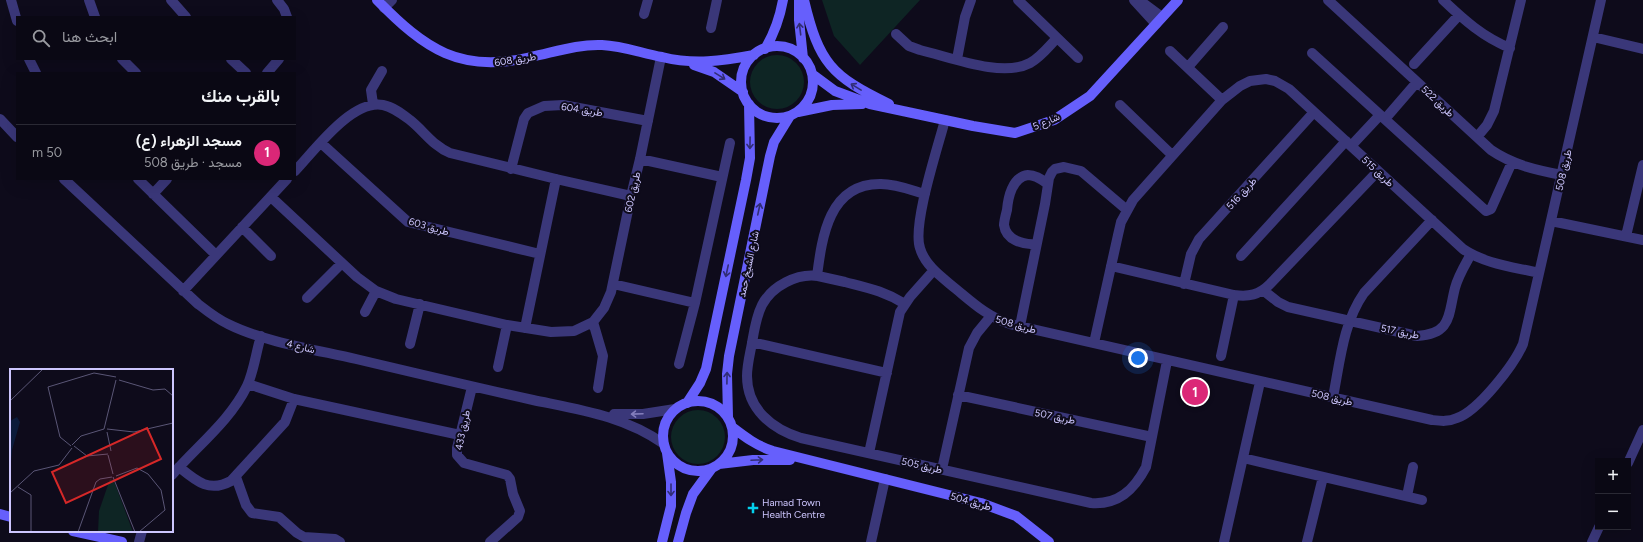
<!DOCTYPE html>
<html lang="ar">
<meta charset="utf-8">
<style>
body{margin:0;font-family:Figtree,Vazirmatn,sans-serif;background:#13111d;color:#f1f3f6;direction:rtl}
.controls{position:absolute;right:12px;bottom:12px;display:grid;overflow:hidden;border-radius:0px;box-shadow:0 4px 16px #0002}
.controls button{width:36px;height:36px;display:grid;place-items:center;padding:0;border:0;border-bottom:1px solid #2a2934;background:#0a0814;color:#f1f3f6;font:20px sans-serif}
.you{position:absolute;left:1138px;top:358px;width:14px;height:14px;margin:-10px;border:3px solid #fff;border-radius:50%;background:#1a73e8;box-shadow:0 0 0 6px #1a73e833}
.badge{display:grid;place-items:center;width:26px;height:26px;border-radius:50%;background:#db2777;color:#fff;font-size:13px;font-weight:700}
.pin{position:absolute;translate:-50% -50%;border:2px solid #fff;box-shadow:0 1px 4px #0006}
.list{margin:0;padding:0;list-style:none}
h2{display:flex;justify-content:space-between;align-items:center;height:52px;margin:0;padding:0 16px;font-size:17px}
h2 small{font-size:13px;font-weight:400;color:#999aa0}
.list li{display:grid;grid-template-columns:26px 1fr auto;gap:12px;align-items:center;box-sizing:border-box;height:56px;padding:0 16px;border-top:1px solid #2a2934}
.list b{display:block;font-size:15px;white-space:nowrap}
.list p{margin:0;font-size:13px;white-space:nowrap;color:#999aa0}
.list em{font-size:13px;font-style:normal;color:#999aa0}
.icon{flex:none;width:22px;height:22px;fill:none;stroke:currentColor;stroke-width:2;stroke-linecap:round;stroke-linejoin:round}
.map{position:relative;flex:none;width:1643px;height:542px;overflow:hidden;direction:ltr}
.search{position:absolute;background:#0a0814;box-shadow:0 4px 16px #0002;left:16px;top:16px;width:280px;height:44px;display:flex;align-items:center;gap:10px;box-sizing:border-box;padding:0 14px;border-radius:0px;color:#999aa0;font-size:15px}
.panel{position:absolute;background:#0a0814;box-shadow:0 4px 16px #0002;left:16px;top:72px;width:280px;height:108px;border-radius:0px;direction:rtl}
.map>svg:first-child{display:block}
.green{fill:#0e2524}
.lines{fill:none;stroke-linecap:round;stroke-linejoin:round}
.street{stroke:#3a3779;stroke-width:10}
.secondary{stroke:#665ffc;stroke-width:10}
.oneway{stroke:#312d75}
.oneway2{stroke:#847ebc}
.poi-dot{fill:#04d0ec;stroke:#0e0b1b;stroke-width:1.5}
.labels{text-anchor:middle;stroke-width:4;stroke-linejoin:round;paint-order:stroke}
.street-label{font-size:10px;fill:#cdc6fe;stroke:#0e0b1b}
.poi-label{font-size:10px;fill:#cdc6fe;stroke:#0e0b1b;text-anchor:start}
.inset-road{fill:none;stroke:#5a5676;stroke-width:1}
.view{fill:#d62828;fill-opacity:0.15;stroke:#d62828;stroke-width:2}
.inset-edge{fill:none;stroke:#cdc6fe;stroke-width:2}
</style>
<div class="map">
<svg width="1643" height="542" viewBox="0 0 1643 542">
<rect width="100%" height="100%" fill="#0e0b1b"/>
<!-- green -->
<path class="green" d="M 822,0 L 920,0 L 860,65 L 834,36 Z
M750 82a27 27 0 1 1 54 0a27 27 0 1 1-54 0Z
M671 437a27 27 0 1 1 54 0a27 27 0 1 1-54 0Z"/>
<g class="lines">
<!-- street -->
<path class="street" d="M 11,0 L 17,21
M 89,0 L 95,17
M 171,0 L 186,17
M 277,0 L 284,9 L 287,17
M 1018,0 L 1078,58
M 1134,0 L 1156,24
M 1139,0 L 1162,17
M 1328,0 L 1491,150 C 1513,165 1536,170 1562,175
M 1443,0 C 1464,20 1483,37 1510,48
M 384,8 L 392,0
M 644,14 L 648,0
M 711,28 L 717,0
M 896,34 L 909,46 L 920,50 C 950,57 1002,78 1030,63 C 1041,57 1049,46 1057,38
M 1593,37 L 1643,49
M 1170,51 L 1222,100
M 1312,53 L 1486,211 L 1491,209 L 1512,162
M 29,59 L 36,73
M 122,59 L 136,73
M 231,59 L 246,73
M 957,59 L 965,17 L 971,0
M 1414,64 L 1459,15
M 1188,67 L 1223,27
M 267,73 L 279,59
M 373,104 L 371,90 L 382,71
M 1120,105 L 1172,155
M 0,119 L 17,137
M 1385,119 L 1417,82
M 945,120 C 938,147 912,225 920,248 C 925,266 943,278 956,289 C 973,303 988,317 1010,324 L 1432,420 C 1441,421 1448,422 1457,418 C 1478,411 1514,365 1523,344 L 1601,0
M 1477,137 L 1487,125 L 1494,111 L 1521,0
M 321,143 L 408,222 L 540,254
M 1351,146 L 1380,115
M 640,159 L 722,177
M 511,169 L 524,119 L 528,113 L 544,106 L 563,105 L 648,121
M 295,171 C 315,150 352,99 383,105 C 393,107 402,114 410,120 C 424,131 433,146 450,153 L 556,179 L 631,196
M 64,179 L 198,304 C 207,311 217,319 228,324 C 264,342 317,350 356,359 C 415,373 474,387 533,400 C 581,410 624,416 664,444
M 138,179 L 216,255
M 153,194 L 167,179
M 271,197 L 357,277 L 376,291 L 396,299 L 507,325 L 551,332 L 574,331 L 593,322 L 604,308 L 611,292 L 631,196 L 640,159 L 661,57
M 1551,221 L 1643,240
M 242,227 L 271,256
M 1626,236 L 1643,165
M 1036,244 C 1023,245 1006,240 1004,225 C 1004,221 1006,214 1007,210 C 1008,198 1012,177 1028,175 C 1036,175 1042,180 1048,184
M 1241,256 L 1346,141
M 1111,266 L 1234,295 C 1249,297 1259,295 1270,284 L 1378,171
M 817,276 C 822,237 829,183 881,184 C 896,184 911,190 925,194
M 613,284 L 695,303
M 1184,284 L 1191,254 L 1199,239 L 1314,112
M 183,291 L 287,179
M 1264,291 L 1278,302 L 1288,307 L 1417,336 C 1452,334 1448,315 1455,288 C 1458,276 1465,265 1471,254
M 307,298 L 342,263
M 905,304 C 884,291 868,288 845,282 C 836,280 827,278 818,276 C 797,273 772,286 762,305 C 756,317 754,331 752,343 C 750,354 747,365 747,376 C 747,409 772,429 801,438 L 1091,503 C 1118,505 1134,490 1146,467 L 1167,361
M 365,312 L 376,291
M 593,322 L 603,356 L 598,388
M 1020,326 L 1045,204 L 1049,178 L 1052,172 L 1055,169 L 1064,167 L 1081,171 L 1127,210
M 525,328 L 556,179
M 752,342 L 887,373
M 1094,343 L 1118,235 L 1121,222 L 1133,200 L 1222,100 L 1240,86 L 1250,81 L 1266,79 L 1275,81 L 1289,89 L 1463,249 C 1485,264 1514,267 1539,273
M 410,344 L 420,304
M 1221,356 L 1234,295
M 679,364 L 695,303 L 730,143
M 498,367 L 507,325
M 248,384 L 294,399 L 460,435
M 472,387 L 457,448 L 457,455 L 464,463 L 507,475 L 510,479 L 513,494 L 520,511 L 518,517 L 490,542
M 958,395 L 1152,437
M 1333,397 C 1340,362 1343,323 1364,293 L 1432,220
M 614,414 L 643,414 L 675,409
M 869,453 L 900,312 L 910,297 L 934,270
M 1243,458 L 1422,500
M 1628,463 L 1643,430
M 179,467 C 196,481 209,493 231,481 L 285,422 L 294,399
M 942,469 L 969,348 L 977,333 L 991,316
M 172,475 C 197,446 230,421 247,386 C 254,371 256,352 261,336
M 236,477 L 246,505 L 252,513 L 279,517 L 297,533 L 304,537 L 335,539 L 340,542
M 1407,496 L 1413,467
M 139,542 L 142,531
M 871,542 L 885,479
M 1224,542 L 1260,382
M 1307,542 L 1323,477
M 1592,542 L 1599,527"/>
<!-- secondary -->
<path class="secondary" d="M 377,0 C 425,49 460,74 531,57 C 555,52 578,44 602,45 C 623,46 641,53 662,57 C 694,65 722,61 754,55
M 799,0 L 799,20 L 803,58
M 804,0 C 819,63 831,76 889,104
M741 82a36 36 0 1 1 72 0a36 36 0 1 1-72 0Z
M 765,49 C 774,34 780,17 783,0
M 694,65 L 714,72 L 743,92
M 812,74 L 835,91 L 870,104 L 973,126 L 1015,133 L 1054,120 L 1090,96 L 1178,0
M 798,112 L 832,105 L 862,104
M663 436a35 35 0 1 1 70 0a35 35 0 1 1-70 0Z
M 687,403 L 700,383 L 706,369 L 746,180 L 750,158 L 749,104
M 728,417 L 727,374 L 729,356 L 770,156 L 774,142 L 790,116
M 732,427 C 745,437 757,446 773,451 L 981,503 L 1016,516 L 1049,542
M 719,464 L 753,460 L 790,460
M 0,514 L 11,517
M 73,531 L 122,542
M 662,542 L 671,506 L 671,482 L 667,453
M 678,542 L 686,513 L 693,494 L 712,468"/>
</g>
<!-- one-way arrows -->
<defs><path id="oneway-shaft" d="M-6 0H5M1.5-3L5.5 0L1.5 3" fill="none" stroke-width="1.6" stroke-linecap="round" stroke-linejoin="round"/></defs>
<g class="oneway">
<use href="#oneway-shaft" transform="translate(800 29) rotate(-97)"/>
<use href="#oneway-shaft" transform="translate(720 76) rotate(32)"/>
<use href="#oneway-shaft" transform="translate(856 87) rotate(-149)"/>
<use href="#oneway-shaft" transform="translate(750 143) rotate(91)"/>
<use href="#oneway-shaft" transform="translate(759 209) rotate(-78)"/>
<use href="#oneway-shaft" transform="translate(727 271) rotate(102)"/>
<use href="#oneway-shaft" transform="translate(727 378) rotate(-89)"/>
<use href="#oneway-shaft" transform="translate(757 460) rotate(-3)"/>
<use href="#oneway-shaft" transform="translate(671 490) rotate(90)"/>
</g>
<use class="oneway2" href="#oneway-shaft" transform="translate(637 414) rotate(178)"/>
<!-- markers -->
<path class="poi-dot" d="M751 502h4v4h4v4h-4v4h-4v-4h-4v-4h4z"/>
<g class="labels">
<!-- street labels -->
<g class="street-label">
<text transform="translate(515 59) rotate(-9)" y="4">طريق 608</text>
<text transform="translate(1438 101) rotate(43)" y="4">طريق 522</text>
<text transform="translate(582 109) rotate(9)" y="4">طريق 604</text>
<text transform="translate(1046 121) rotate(-23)" y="4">شارع 5</text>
<text transform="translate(1563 170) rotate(-77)" y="4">طريق 508</text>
<text transform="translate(1378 171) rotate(43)" y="4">طريق 515</text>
<text transform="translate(632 192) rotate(-77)" y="4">طريق 602</text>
<text transform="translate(1241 193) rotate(-48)" y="4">طريق 516</text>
<text transform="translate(429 226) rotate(16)" y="4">طريق 603</text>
<text transform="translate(748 264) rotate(-78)" y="4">شارع الشيخ حمد</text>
<text transform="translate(1016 324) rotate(16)" y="4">طريق 508</text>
<text transform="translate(1400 331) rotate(11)" y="4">طريق 517</text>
<text transform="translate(301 346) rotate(14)" y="4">شارع 4</text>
<text transform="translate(1332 397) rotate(13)" y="4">طريق 508</text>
<text transform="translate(1055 416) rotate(12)" y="4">طريق 507</text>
<text transform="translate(462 430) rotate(-78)" y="4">طريق 433</text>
<text transform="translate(922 465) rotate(13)" y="4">طريق 505</text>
<text transform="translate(971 501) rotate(16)" y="4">طريق 504</text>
</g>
<!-- poi labels -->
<g class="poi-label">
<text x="762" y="506">Hamad Town<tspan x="762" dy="12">Health Centre</tspan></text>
</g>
</g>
<!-- overview -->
<g transform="translate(10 369)">
<rect width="163" height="163" fill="#0e0b1b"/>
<path d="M 100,110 L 104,112 L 123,163 L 88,163 L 89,142 Z" fill="#0e2524"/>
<path d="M 7,48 L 10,53 L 2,81 L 0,105 L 0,52 Z" fill="#0b1b3a"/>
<path class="inset-road" d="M 109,11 L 143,21 L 155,20 L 163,27M 0,32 L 33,0M 94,60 L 106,11M 97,60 L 124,63 L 163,54M 97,63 L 101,82M 62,76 L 71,67 L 94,60M 61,77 L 50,68 L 38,18 L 84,4 L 106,8M 64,77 L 77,87 L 98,85M 98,86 L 103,105M 106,107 L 127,99 L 138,105 L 151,121 L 155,141 L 129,163M 103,108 L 125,163M 8,118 L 21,126 L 21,163M 0,124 L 24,102 L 49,96 L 62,79M 68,163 L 86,113 L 90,110 L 102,108"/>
<path class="view" d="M 137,59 L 151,90 L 56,134 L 42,103 Z"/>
<rect width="163" height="163" class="inset-edge"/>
</g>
</svg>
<div class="controls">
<button>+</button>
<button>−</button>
</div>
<div class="you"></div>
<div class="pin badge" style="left:1195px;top:392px">1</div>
<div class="search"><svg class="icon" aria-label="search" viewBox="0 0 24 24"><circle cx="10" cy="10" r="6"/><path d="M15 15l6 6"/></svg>ابحث هنا</div>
<section class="panel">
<h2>بالقرب منك<small></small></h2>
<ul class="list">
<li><span class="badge">1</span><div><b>مسجد الزهراء (ع)</b><p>مسجد · طريق 508</p></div><em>50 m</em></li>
</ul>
</section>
</div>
